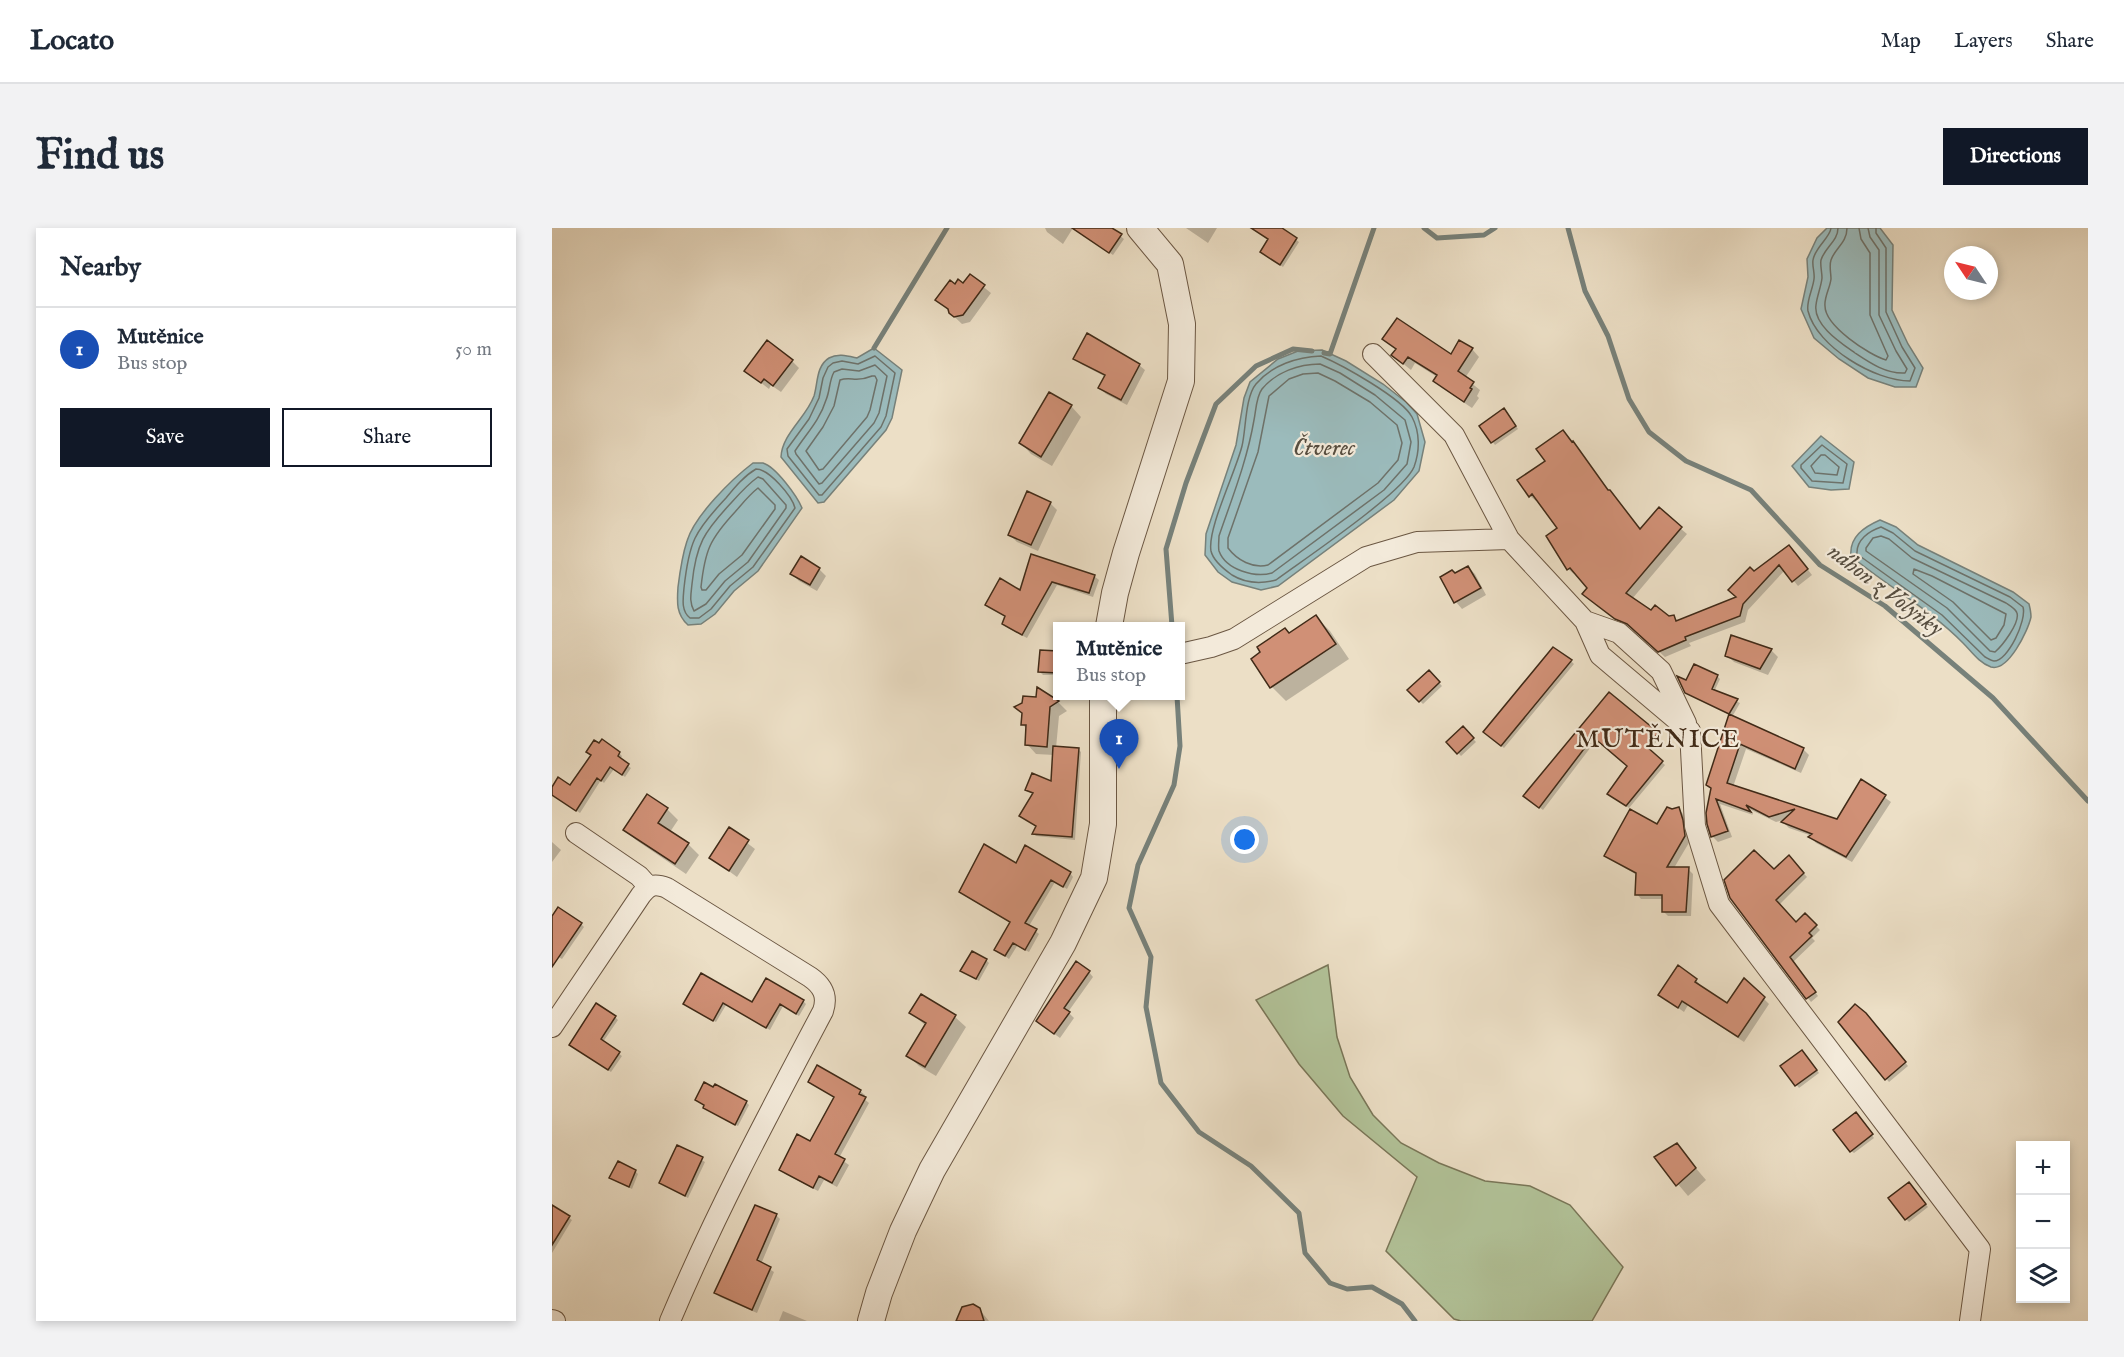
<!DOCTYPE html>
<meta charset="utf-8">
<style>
body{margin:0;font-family:"IM FELL English",serif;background:#f2f2f3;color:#1f2937}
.controls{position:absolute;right:18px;bottom:18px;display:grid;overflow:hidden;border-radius:0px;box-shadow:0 3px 9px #0003}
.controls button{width:54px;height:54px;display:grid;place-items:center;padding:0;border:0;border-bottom:2px solid #e0e1e3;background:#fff;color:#1f2937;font:30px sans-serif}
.compass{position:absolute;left:1392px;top:18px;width:54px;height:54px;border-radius:50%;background:#fff;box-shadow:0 3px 9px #0003;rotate:305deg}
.you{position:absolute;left:693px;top:612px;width:21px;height:21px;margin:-15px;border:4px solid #fff;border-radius:50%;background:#1a73e8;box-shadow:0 0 0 9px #1a73e833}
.badge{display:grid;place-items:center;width:39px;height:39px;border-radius:50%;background:#111827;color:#fff;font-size:20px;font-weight:700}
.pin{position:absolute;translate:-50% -50px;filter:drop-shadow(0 2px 3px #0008)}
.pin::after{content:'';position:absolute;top:32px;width:21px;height:18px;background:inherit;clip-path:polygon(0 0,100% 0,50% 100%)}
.popup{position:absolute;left:501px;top:394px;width:132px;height:78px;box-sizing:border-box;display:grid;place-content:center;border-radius:0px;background:#fff;filter:drop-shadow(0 2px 4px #0005);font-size:20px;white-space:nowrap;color:#747a83}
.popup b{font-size:22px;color:#1f2937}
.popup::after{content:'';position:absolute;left:50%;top:100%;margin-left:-12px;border:12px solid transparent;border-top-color:#fff}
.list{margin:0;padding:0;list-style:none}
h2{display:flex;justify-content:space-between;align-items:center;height:78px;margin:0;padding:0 24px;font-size:26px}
h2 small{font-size:20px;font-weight:400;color:#747a83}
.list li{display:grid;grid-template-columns:39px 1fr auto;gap:18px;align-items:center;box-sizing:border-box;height:84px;padding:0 24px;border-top:2px solid #e0e1e3}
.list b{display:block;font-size:22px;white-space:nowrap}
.list p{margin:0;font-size:20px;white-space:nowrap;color:#747a83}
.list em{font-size:20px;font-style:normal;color:#747a83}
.actions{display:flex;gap:12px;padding:18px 24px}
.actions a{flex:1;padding:14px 0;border:2px solid #111827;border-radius:0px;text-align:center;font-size:21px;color:#111827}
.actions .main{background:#111827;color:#fff}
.icon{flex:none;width:33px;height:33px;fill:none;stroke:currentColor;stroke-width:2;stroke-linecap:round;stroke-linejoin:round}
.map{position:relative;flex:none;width:1536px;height:1093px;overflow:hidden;border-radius:0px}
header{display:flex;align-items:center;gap:36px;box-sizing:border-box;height:84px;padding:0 30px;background:#fff;border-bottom:2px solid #e0e1e3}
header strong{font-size:28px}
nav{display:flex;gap:33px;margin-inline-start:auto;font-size:21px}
.intro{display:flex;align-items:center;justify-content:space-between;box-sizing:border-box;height:144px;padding:0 36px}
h1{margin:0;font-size:42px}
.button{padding:15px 27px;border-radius:0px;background:#111827;color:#fff;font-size:21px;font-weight:700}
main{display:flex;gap:36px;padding:0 36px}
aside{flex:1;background:#fff;border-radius:0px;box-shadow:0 3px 9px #0003}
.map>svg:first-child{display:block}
.green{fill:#b2c399;stroke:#797658;stroke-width:1.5}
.water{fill:#9bbbbc;stroke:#77817a;stroke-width:1.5}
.shadow{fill:#0003}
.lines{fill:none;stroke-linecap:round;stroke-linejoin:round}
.shore{stroke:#6e726a;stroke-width:1.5}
.stream{stroke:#77817a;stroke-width:5}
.building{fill:#d09076;stroke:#402a17;stroke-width:1.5}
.minor-casing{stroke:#6b5743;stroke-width:22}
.tertiary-casing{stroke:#6b5743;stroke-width:28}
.minor{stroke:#f3eada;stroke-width:20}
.tertiary{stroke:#f3eada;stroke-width:26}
.labels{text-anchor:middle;stroke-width:4.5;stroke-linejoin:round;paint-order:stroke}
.water-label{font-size:24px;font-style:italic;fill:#574e40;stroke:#f3eada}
.quarter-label{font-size:26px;letter-spacing:1.5px;fill:#402a17;stroke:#f3eada}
</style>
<header>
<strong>Locato</strong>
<nav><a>Map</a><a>Layers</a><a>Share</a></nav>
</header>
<div class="intro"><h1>Find us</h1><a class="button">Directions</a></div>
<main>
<aside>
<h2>Nearby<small></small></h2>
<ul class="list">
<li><span class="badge" style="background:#1a4fb4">1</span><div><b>Mutěnice</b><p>Bus stop</p></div><em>50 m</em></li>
</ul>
<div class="actions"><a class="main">Save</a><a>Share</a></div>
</aside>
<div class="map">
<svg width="1536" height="1093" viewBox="0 0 1536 1093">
<rect width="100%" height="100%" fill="#ecdfc6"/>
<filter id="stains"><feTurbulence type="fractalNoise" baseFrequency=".00333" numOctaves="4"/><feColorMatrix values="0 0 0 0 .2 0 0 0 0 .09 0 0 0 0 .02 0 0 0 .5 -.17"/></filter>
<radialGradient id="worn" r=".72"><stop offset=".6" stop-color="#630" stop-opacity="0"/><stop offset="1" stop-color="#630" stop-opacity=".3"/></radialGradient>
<!-- green -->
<path class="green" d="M 776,737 L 785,809 L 798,849 L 821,887 L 849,915 L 887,935 L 933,953 L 978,958 L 1018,977 L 1071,1039 L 1040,1093 L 909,1093 L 902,1091 L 834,1023 L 865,949 L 791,888 L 747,836 L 704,772 Z"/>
<!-- water -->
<path class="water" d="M 1275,0 L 1328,0 L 1341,17 L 1340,82 L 1356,116 L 1371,140 L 1364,159 L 1343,159 L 1316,150 L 1287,131 L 1262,110 L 1249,81 L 1256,49 L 1255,31 L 1265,10 Z
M 322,120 L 350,142 L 340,190 L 334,202 L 272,274 L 266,275 L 229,229 C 230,206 254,190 262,168 C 266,155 264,138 277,130 C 286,125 296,128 305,130 Z
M 770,122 L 794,133 L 831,156 L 854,174 L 865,186 L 873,214 L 867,243 L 842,272 L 726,358 L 709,362 L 680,354 L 666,344 L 653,327 L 654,306 L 684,217 L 692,170 L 698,154 L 726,131 L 746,123 Z
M 1269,208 L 1302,234 L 1297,261 L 1279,262 L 1257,259 L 1240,238 Z
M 201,235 C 202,235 210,235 211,235 C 224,239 245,268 250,280 L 206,343 L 182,363 L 163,386 L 149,396 L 136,397 C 124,386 125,374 126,359 C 128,343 130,328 135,313 C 143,287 180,251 201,235 Z
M 1328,292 L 1344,299 L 1366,317 L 1461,364 L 1477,376 C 1478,380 1479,385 1479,389 C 1476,403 1456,444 1439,439 C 1427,435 1419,423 1411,415 C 1378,381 1336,359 1299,328 C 1297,309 1312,299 1328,292 Z"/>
<!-- shadow -->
<path class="shadow" d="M 493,0 L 558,0 L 572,11 L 561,27 L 521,0 L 511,16 L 495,4 Z
M 634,0 L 665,0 L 656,15 Z
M 705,0 L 728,0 L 747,14 L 731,39 L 713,26 L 717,12 L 707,5 Z
M 418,48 L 439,65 L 418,94 L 410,96 L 385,72 L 411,57 Z
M 832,111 L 899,129 L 920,121 L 927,129 L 913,150 L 928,162 L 925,168 L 927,170 L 920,180 L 890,160 L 883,153 L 885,149 L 863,135 L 859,142 L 849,134 L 841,127 L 845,122 Z
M 523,130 L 587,137 L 593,142 L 575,177 L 554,166 L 548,160 L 554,149 L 529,136 Z
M 240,133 L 247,140 L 229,164 L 219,157 L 217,161 L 194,143 Z
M 519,178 L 529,189 L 500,238 L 479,226 L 469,215 Z
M 955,185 L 966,201 L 943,217 L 929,198 Z
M 1021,215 L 1057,264 L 1064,270 L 1089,302 L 1107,282 L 1135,306 L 1080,371 L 1100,384 L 1117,390 L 1121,388 L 1126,393 L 1186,370 L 1202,345 L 1243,325 L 1260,347 L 1246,358 L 1233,342 L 1196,382 L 1193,394 L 1137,415 L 1139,418 L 1113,429 L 1083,402 L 1071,396 L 1038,372 L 1037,360 L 1024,345 L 1022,346 L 1016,341 L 1007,300 L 986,272 L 984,273 L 978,268 Z
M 498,275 L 505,282 L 486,323 L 465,314 L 458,307 Z
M 480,328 L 542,348 L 547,352 L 541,369 L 505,357 L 475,410 L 456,400 L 452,395 L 455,389 L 435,376 L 468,364 Z
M 916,339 L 923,346 L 934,367 L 910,381 L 904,374 L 903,347 Z
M 267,341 L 274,348 L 265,363 L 247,353 L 240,346 Z
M 764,389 L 778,403 L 797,431 L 734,473 L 720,459 L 701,431 Z
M 1219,422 L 1226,429 L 1216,447 L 1182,434 L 1175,427 Z
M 506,424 L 506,447 L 491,447 L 488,444 Z
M 1019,433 L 1022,436 L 952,520 L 936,506 Z
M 877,444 L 890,458 L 871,476 L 857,462 Z
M 1165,448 L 1168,451 L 1162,464 L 1188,475 L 1180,489 L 1251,521 L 1257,527 L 1249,545 L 1194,521 L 1181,559 L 1286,593 L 1310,553 L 1339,574 L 1300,634 L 1264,615 L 1259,609 L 1260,608 L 1237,600 L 1231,594 L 1235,591 L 1224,594 L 1195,580 L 1201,587 L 1168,576 L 1180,609 L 1166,614 L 1160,608 L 1156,596 L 1178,487 L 1134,464 L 1135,454 Z
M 486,462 L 506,474 L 515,483 L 507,488 L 504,520 L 526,521 L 529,524 L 523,612 L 484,608 L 482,606 L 485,599 L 469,588 L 482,566 L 475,562 L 500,555 L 502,527 L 484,526 L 475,516 L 475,501 L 470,496 L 471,487 L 464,480 L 486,471 Z
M 1058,466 L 1109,509 L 1096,522 L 1113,537 L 1077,580 L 1060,569 L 1077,538 L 1045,511 L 991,582 L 976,571 Z
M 911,500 L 924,514 L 909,528 L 896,514 Z
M 50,513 L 67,525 L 70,528 L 68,532 L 79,540 L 73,549 L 62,541 L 52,555 L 49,552 L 28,585 L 1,567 L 0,562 L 19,560 Z
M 96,568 L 115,581 L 126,592 L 118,604 L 136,616 L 147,627 L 134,646 L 84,612 L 73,602 Z
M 1127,581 L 1131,586 L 1138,613 L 1122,640 L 1136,641 L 1141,646 L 1139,688 L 1116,688 L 1111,683 L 1112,671 L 1089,671 L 1085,666 L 1085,647 L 1059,632 L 1054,627 L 1106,598 L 1120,583 Z
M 177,601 L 203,621 L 185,649 L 159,630 Z
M 0,614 L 9,622 L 0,634 Z
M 1241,633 L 1255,649 L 1227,677 L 1244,696 L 1253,687 L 1268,702 L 1260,710 L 1263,713 L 1241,734 L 1266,768 L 1259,774 L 1179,670 Z
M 464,637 L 518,645 L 521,649 L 515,661 L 503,654 L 477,698 L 487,706 L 477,724 L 465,718 L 457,731 L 444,721 L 459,695 L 412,667 Z
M 0,691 L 29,696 L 32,699 L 10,731 L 0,725 Z
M 434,732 L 437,735 L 427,753 L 410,743 Z
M 537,744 L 541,749 L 516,784 L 522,790 L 508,810 L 490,797 Z
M 150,747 L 201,776 L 251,773 L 254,776 L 247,788 L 231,778 L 218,802 L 174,777 L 164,794 L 136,778 Z
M 1144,752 L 1149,758 L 1148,759 L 1175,777 L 1193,752 L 1217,776 L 1192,814 L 1136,777 L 1132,784 L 1108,767 Z
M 369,768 L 403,789 L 414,799 L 384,848 L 367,838 L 356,827 L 374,798 L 359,785 Z
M 63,789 L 66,792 L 51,814 L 70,828 L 59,844 L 22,819 Z
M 1316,790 L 1356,838 L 1337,854 L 1288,794 Z
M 1253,826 L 1267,845 L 1247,860 L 1230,838 Z
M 258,853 L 308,863 L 313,867 L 311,870 L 317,875 L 287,930 L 297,937 L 285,959 L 272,952 L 266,963 L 233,946 L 228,941 L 259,915 L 283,870 Z
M 145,872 L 194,874 L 197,877 L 186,898 L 155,882 L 153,878 Z
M 1306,889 L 1322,910 L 1302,925 L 1299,923 Z
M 1124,917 L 1154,952 L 1136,968 L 1104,930 Z
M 126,919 L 153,934 L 136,970 L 109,955 Z
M 83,943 L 86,946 L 80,961 L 62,952 Z
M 1360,959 L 1376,979 L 1357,994 L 1354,991 Z
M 3,981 L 20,992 L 0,1025 L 0,986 Z
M 224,987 L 228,991 L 209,1036 L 222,1044 L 205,1085 L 168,1069 L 163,1065 L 181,1024 L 183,1025 Z
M 427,1081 L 437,1093 L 405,1093 Z
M 231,1083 L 255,1093 L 227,1093 Z"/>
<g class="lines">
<!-- shore -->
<path class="shore" d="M 1279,0 C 1278,10 1263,19 1261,32 C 1260,38 1263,45 1262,51 C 1261,61 1254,73 1256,83 C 1265,119 1323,153 1358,153 L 1363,140 L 1350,119 L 1334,84 L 1334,20 L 1324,5 L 1324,0
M 1286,0 C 1286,13 1273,19 1269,32 C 1268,37 1270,44 1270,50 C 1269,59 1265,68 1264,77 C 1261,97 1289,115 1303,125 C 1318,135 1334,146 1353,145 L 1355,141 L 1344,123 L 1327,87 L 1327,22 L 1318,9 L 1316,0
M 1295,0 C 1295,15 1283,20 1279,32 C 1277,38 1279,45 1279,51 C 1278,60 1272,69 1273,78 C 1273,98 1317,127 1334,132 L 1336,128 L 1318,87 L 1318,25 L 1309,11 L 1307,0
M 323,128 L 343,145 L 334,188 L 329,199 L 270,267 L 267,267 L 236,228 L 235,221 L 257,191 L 267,170 L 271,150 L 276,139 L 281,135 L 290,133 L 306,136 Z
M 769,128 C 790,137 850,170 860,189 C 868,204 868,223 862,239 C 851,265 751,332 724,352 C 709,356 693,355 680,347 C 673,342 661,332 659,323 C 655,301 684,243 690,218 C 694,202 693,169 704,156 C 720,137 745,129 769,128 Z
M 768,136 L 788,145 L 823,167 L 853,192 L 859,214 L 855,236 L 832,262 L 720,345 C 703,350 674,342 667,323 C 666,319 667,312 667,308 C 680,270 695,233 702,192 C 704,183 704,169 710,161 C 724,144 747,136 768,136 Z
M 323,137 L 335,148 L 327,185 L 322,195 L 270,255 L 267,256 L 244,226 L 243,223 C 254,206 268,192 274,172 C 278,163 277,153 282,144 L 290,141 L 307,143 Z
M 766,145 L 783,153 L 818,174 L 845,197 L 850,215 L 846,232 L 826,255 L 716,337 C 701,341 685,332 676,320 L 676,310 L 706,224 L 717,168 L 737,151 L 751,146 Z
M 320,148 L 323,148 L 325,152 L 318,182 L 315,189 L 271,241 L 267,242 L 254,223 L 271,199 L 282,178 L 288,152 C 299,148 304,155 320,148 Z
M 1270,217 L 1295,236 L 1291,255 L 1260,253 L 1249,240 L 1249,237 Z
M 1269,227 L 1273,227 L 1287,239 L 1285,247 L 1263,245 L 1259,238 Z
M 204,241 C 217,241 240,268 243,280 L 201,339 L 178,358 L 159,381 L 147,390 L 138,390 C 129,383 131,371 132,360 C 137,314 142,304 174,270 C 183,259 192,248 204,241 Z
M 206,249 L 211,251 L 234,277 L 234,280 L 196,334 L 173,353 L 154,376 L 142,383 C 137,374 139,366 140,356 C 144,316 152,304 179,275 C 188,265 196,256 206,249 Z
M 206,260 L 223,277 L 223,281 L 190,327 L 167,346 L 154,362 L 150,362 L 149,359 C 153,322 158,311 183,284 C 190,276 197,267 206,260 Z
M 1329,299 L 1341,305 L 1363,323 L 1458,369 L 1471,379 C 1475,392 1456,433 1442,433 C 1440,433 1435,430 1433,429 L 1390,387 L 1305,326 C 1304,312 1317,303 1329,299 Z
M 1329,308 L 1337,311 L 1360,330 L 1454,375 C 1457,377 1464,381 1465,385 C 1468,395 1450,418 1443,424 L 1438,423 L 1395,380 L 1314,323 L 1314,320 L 1321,310 Z
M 1362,341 L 1380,348 L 1454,386 L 1452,397 L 1444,410 L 1439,412 L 1401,374 L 1361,346 Z"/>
<!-- stream -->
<path class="stream" d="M 872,0 L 885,10 L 932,7 L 943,0
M 1016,0 L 1033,63 L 1056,108 L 1077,171 L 1097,204 L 1134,233 L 1199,262 L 1268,337 L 1333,378 L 1441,470 L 1536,573
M 322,120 L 395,0
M 772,125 L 778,126 L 822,0
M 620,398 L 614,321 L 634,255 L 664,176 L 704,138 L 741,121 L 760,123
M 625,468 L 628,518 L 622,557 L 586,637 L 577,680 L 599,729 L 594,779 L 609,855 L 647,904 L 699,938 L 747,985 L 753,1025 L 778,1055 L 795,1061 L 820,1059 L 850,1076 L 863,1093"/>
</g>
<!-- building -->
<path class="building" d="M 520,0 L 560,0 L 570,6 L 557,25 Z
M 699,0 L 730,0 L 745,10 L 728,37 L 708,24 L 716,11 Z
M 418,46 L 433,57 L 411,87 L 402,89 L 397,85 L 396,81 L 383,72 L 398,52 L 403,56 L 406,51 L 411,55 Z
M 845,90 L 899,126 L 907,112 L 921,120 L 906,143 L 922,154 L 918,160 L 920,161 L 912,174 L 881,153 L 885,147 L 856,129 L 851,136 L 839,127 L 844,121 L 830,111 Z
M 535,105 L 588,136 L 569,172 L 546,160 L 553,147 L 521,131 Z
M 215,112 L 241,132 L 221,158 L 212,151 L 209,155 L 192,143 Z
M 497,164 L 520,177 L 489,229 L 467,215 Z
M 952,180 L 964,198 L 939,215 L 927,198 Z
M 1011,202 L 1020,214 L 1021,213 L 1056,262 L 1058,262 L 1088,301 L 1107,279 L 1130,299 L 1074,365 L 1099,382 L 1103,377 L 1117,388 L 1122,387 L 1124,393 L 1184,369 L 1176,362 L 1198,339 L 1202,343 L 1237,317 L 1256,341 L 1240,354 L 1227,337 L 1191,376 L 1188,388 L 1133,409 L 1134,412 L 1106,424 L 1075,396 L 1063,391 L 1030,366 L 1035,360 L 1018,340 L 1015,342 L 994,308 L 1005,300 L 980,266 L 977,269 L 965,252 L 993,233 L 984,221 Z
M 475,263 L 499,274 L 479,317 L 456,307 Z
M 479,326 L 543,347 L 537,365 L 500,354 L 470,407 L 450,396 L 453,388 L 433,377 L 448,350 L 468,362 Z
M 249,328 L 268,340 L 258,357 L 238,346 Z
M 916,338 L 929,360 L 902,375 L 888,349 L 900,342 L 903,345 Z
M 764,387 L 784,416 L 718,460 L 699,431 L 708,424 L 705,419 L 733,400 L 737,405 Z
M 1179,407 L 1220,421 L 1208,441 L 1173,428 Z
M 1001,419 L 1020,432 L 949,518 L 931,504 Z
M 488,422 L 506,423 L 506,445 L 486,444 Z
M 1142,436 L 1166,447 L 1160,461 L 1186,471 L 1177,486 L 1133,465 L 1125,448 L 1134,452 Z
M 877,442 L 888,454 L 867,474 L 855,462 Z
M 485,459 L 507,473 L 498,479 L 495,519 L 473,517 L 474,497 L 469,497 L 470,485 L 462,479 L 470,475 L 471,468 L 484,469 Z
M 1057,464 L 1107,505 L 1094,518 L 1111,533 L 1074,578 L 1055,566 L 1075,538 L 1041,509 L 987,580 L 971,568 Z
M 1177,486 L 1252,520 L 1243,541 L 1188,516 L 1175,555 L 1285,591 L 1309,551 L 1334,567 L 1294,629 L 1256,609 L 1260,606 L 1229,594 L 1243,581 L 1217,589 L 1194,577 L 1199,584 L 1164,571 L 1176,603 L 1159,609 L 1155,596 L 1154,585 L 1159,560 L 1154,557 Z
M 911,498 L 922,510 L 905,526 L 894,514 Z
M 50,511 L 68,524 L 66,528 L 77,536 L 70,547 L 58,539 L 49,553 L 45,550 L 24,583 L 0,567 L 0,559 L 6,549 L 18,557 L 39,527 L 34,524 L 42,512 L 47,515 Z
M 501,518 L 527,520 L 520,609 L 480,606 L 484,598 L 467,588 L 481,565 L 473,562 L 480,545 L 499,553 Z
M 95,566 L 116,580 L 106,595 L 137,615 L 123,636 L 71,602 Z
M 1115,579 L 1120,581 L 1127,579 L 1131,592 L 1133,608 L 1115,639 L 1137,639 L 1134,684 L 1110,684 L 1110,667 L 1083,667 L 1084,645 L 1052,628 L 1078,581 L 1105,596 Z
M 177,599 L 197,612 L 177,643 L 157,630 Z
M 432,616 L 464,635 L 473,617 L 519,644 L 511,659 L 499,652 L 473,695 L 485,701 L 473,722 L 461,715 L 453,728 L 442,722 L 458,694 L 407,664 Z
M 1202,622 L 1222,641 L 1237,627 L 1252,645 L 1224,672 L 1244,694 L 1253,685 L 1265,697 L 1257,705 L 1260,708 L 1238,729 L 1264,764 L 1254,771 L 1178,670 L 1172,652 Z
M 6,679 L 30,695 L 0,739 L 0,688 Z
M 420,723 L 435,731 L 424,751 L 408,743 Z
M 524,733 L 538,743 L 512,780 L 518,784 L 502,806 L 484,793 Z
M 1126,737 L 1145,751 L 1143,754 L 1175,775 L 1192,750 L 1213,769 L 1186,809 L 1130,773 L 1126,780 L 1106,767 Z
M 149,745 L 200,774 L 214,750 L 252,772 L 244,786 L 228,776 L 214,800 L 171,775 L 161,793 L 131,776 Z
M 369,766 L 404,787 L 373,839 L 354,828 L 374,795 L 357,785 Z
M 44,775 L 64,788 L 49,811 L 68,824 L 56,842 L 17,817 Z
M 1303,776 L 1314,785 L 1354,834 L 1333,852 L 1286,794 Z
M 1250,822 L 1265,842 L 1243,858 L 1228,838 Z
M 265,837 L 309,862 L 307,866 L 314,869 L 283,926 L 293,931 L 280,955 L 267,948 L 261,960 L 227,942 L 245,906 L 258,913 L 282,869 L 256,854 Z
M 152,854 L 161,859 L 163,856 L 195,873 L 183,897 L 151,880 L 152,877 L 143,872 Z
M 1304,884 L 1321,906 L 1298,924 L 1281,902 Z
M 1125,915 L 1144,940 L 1124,958 L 1102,929 Z
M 125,917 L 151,929 L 133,968 L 107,955 Z
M 66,933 L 84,942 L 77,959 L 57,950 Z
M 1357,954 L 1374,976 L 1353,992 L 1336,970 Z
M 0,977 L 18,988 L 0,1017 Z
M 203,977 L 225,986 L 205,1032 L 219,1039 L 200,1082 L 162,1065 Z
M 421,1076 L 428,1080 L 432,1093 L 404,1093 L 410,1079 Z"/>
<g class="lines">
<!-- minor casing -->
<g class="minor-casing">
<path id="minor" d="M 821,126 L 902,207 L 957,311
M 1033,393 L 1067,405 L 1109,443 L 1134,495
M 628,426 L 659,419 L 682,411 L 814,329 L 865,314 L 957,311 L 1033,393 L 1048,427 L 1138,503 L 1143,598 L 1167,676 L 1428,1021 L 1418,1093
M 24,605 L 87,648 L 96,658
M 0,799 L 89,667 C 97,657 102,655 115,660 L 258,749 C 271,758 276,768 271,783 C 217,885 163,986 118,1093
M 0,1092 L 3,1093"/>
</g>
<!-- tertiary casing -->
<g class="tertiary-casing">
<path id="tertiary" d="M 557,398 L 563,365 L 574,325 L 629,153 L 630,96 L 618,36 L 588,0
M 319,1093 L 327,1065 L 351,1003 L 380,942 L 511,715 L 542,650 L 551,596 L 551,468"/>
</g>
<!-- minor -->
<use href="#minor" class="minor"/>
<!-- tertiary -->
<use href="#tertiary" class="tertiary"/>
</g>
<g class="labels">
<!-- water labels -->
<g class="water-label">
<text x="772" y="227">Čtverec</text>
<text transform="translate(1334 361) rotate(37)" y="8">náhon z Volyňky</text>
</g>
<!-- quarter labels -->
<g class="quarter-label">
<text x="1106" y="519">MUTĚNICE</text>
</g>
</g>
<rect width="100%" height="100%" filter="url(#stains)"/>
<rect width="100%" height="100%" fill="url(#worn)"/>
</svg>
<div class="controls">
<button>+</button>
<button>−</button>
<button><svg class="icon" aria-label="layers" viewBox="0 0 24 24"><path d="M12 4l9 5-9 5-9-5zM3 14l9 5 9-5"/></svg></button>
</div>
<svg class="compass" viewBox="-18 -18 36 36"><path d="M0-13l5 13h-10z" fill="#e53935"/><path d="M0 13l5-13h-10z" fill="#747a83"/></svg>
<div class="you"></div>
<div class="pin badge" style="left:567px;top:541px;background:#1a4fb4">1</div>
<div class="popup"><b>Mutěnice</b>Bus stop</div>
</div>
</main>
